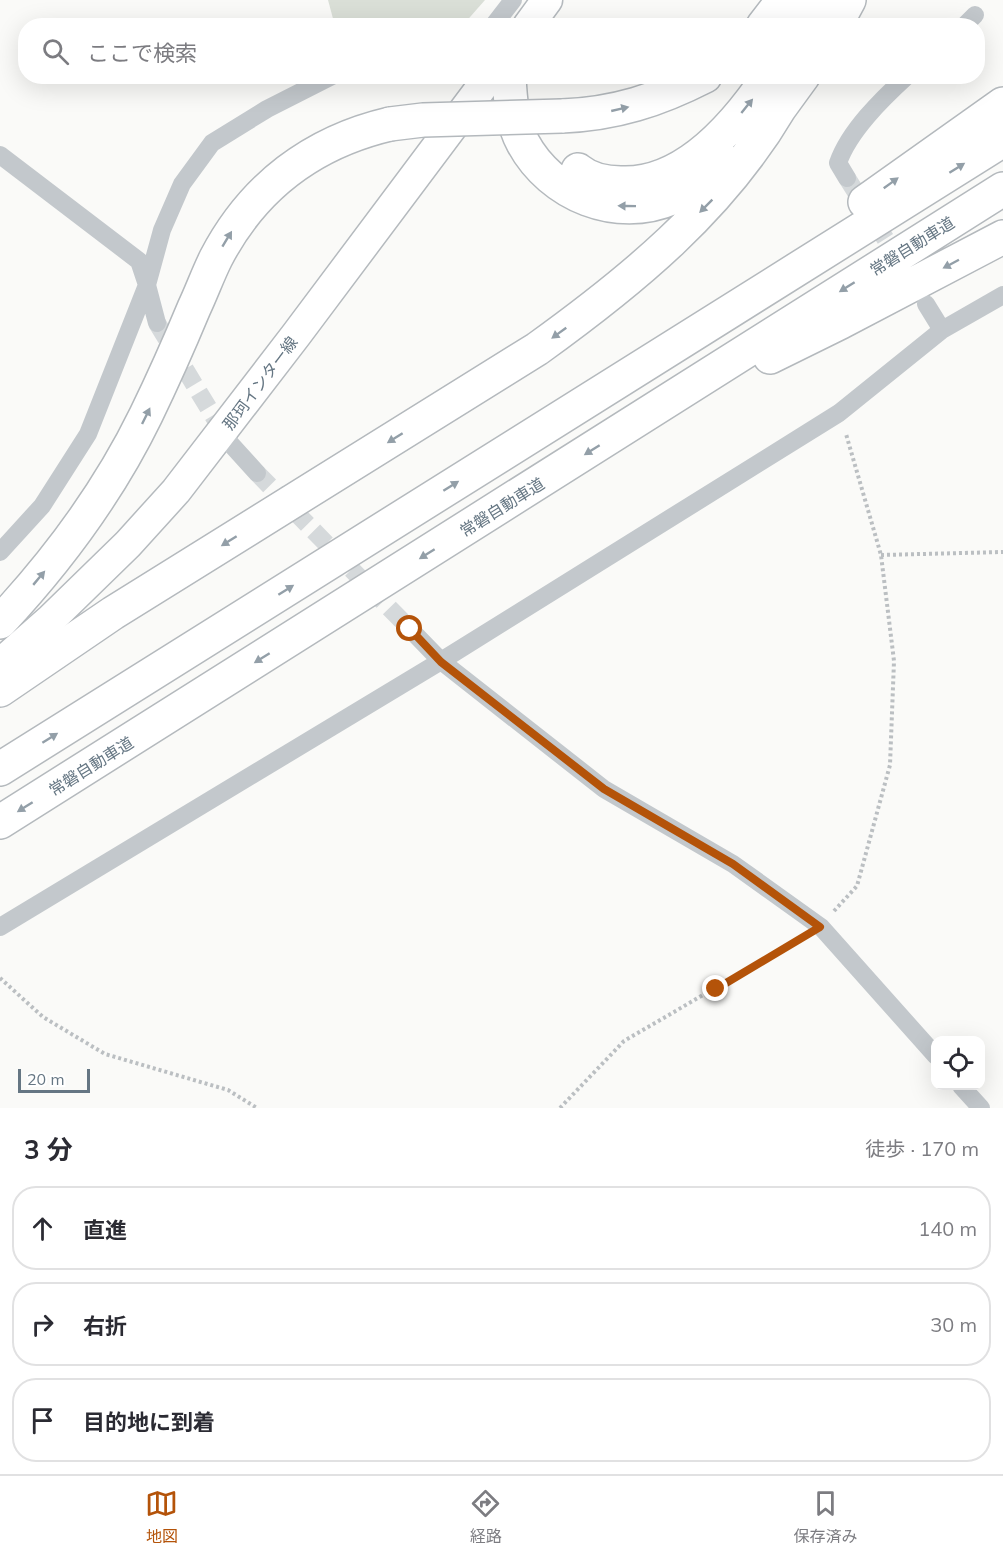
<!DOCTYPE html>
<html lang="ja">
<meta charset="utf-8">
<style>
body{margin:0;font-family:Mulish,"Noto Sans JP",sans-serif;background:#f7f7f7;color:#2b2b33}
.controls{position:absolute;right:18px;bottom:18px;display:grid;overflow:hidden;border-radius:12px;box-shadow:0 6px 24px #0002}
.controls button{width:54px;height:54px;display:grid;place-items:center;padding:0;border:0;border-bottom:2px solid #e1e1e2;background:#fff;color:#2b2b33;font:30px sans-serif}
.scale{position:absolute;left:18px;bottom:15px;width:72px;box-sizing:border-box;padding-left:6px;border:3px solid #657683;border-top:0;font-size:16px;line-height:21px;white-space:nowrap;color:#657683;-webkit-text-stroke:4px #fff;paint-order:stroke}
.stop{position:absolute;width:18px;height:18px;margin:-14px;border:4px solid #b45309;border-radius:50%;background:#fff}
.stop.end{background:#b45309;border-color:#fff;box-shadow:0 2px 6px #0008}
.list{margin:0;padding:0;list-style:none}
h2{display:flex;justify-content:space-between;align-items:center;height:78px;margin:0;padding:0 24px;font-size:26px}
h2 small{font-size:20px;font-weight:400;color:#7c7c81}
.list li{display:grid;grid-template-columns:39px 1fr auto;gap:18px;align-items:center;box-sizing:border-box;height:84px;margin:0 12px 12px;padding:0 12px;border:2px solid #e1e1e2;border-radius:24px}
.list b{display:block;font-size:22px;white-space:nowrap}
.list em{font-size:20px;font-style:normal;color:#7c7c81}
.icon{flex:none;width:33px;height:33px;fill:none;stroke:currentColor;stroke-width:2;stroke-linecap:round;stroke-linejoin:round}
.map{position:relative;flex:none;width:1003px;height:1108px;overflow:hidden}
.search{position:absolute;background:#fff;box-shadow:0 6px 24px #0002;left:18px;right:18px;top:18px;height:66px;display:flex;align-items:center;gap:15px;box-sizing:border-box;padding:0 21px;border-radius:24px;color:#7c7c81;font-size:22px}
.sheet{height:366px;background:#fff}
nav{display:flex;justify-content:space-around;align-items:center;box-sizing:border-box;height:84px;border-top:2px solid #e1e1e2;background:#fff;font-size:16px;color:#7c7c81}
nav a{display:grid;justify-items:center;gap:3px}
nav .on{color:#b45309}
.map>svg:first-child{display:block}
.green{fill:#dadfd7}
.lines{fill:none;stroke-linecap:round;stroke-linejoin:round}
.street-tunnel{stroke:#d5d9db;stroke-width:18;stroke-dasharray:18 9;stroke-linecap:butt}
.primary-casing{stroke:#b5babe;stroke-width:33}
.highway-casing{stroke:#b4b9bd;stroke-width:36}
.path{stroke:#bbbfc2;stroke-width:4;stroke-dasharray:3 3;stroke-linecap:butt}
.street{stroke:#c3c8cc;stroke-width:18}
.primary{stroke:#fff;stroke-width:30}
.highway{stroke:#fff;stroke-width:33}
.highway-bridge-casing{stroke:#b4b9bd;stroke-width:36;stroke-linecap:butt}
.highway-bridge{stroke:#fff;stroke-width:33}
.oneway{fill:#939fa8}
.route{stroke:#b45309;stroke-width:8}
.labels{text-anchor:middle;stroke-width:6;stroke-linejoin:round;paint-order:stroke}
.street-label{font-size:16px;fill:#657683;stroke:#fff}
</style>
<div class="map">
<svg width="1003" height="1108" viewBox="0 0 1003 1108">
<rect width="100%" height="100%" fill="#fafaf8"/>
<!-- green -->
<path class="green" d="M 328,0 L 485,0 L 463,25 L 335,26 Z"/>
<g class="lines">
<!-- street-tunnel -->
<path class="street-tunnel" d="M 847,178 L 900,262
M 157,323 L 226,437
M 257,473 L 410,629"/>
<!-- primary casing -->
<g class="primary-casing">
<path id="primary" d="M 528,26 L 547,0
M 0,664 L 51,619 L 128,544 L 176,491 L 296,335 L 490,76"/>
</g>
<!-- highway casing -->
<g class="highway-casing">
<path id="highway" d="M 763,26 L 783,0
M 801,26 L 816,0
M 835,26 L 849,0
M 509,76 C 510,99 512,123 523,143 C 551,195 617,222 672,198 C 692,190 709,176 723,160
M 562,116 C 615,114 658,100 705,76
M 763,123 L 779,109 L 803,76
M 578,170 C 590,180 606,183 621,183 C 685,186 736,125 769,76
M 865,202 L 1003,104
M 770,357 L 841,322 L 1003,237
M 0,622 C 57,561 109,491 146,415 C 163,380 179,344 194,308 C 202,291 208,274 216,258 C 253,187 313,142 390,124
M 0,690 L 113,613 L 537,349 C 630,282 720,209 779,109
M 0,769 L 1003,140
M 0,822 L 1003,189"/>
</g>
<!-- path -->
<path class="path" d="M 881,555 L 1003,552
M 834,911 L 857,886 L 890,765 L 894,661 L 881,555 L 846,434
M 0,978 L 43,1017 L 105,1054 L 228,1090 L 257,1108
M 560,1108 L 624,1041 L 801,938"/>
<!-- street -->
<path class="street" d="M 493,26 L 513,0
M 964,26 L 975,15
M 0,155 L 139,261 L 147,285 L 157,323
M 847,178 L 838,163 C 849,131 882,99 907,76
M 926,304 L 942,330
M 228,441 L 257,473
M 0,552 L 42,506 L 88,434 L 147,285 L 162,230 L 182,184 L 212,143 L 267,109 L 332,76
M 410,629 L 441,661 L 604,789 L 733,864 L 821,927 L 936,1056
M 0,927 L 441,661 L 839,413 L 942,330 L 1003,295
M 961,1086 L 981,1108"/>
<!-- primary -->
<use href="#primary" class="primary"/>
<!-- highway -->
<use href="#highway" class="highway"/>
<!-- highway-bridge casing -->
<g class="highway-bridge-casing">
<path id="highway-bridge" d="M 390,124 L 423,120 L 562,116"/>
</g>
<!-- highway-bridge -->
<use href="#highway-bridge" class="highway-bridge"/>
</g>
<!-- one-way arrows -->
<defs><path id="oneway-solid" d="M-6-.8H1V-3.2L6.5 0L1 3.2V.8H-6Z" transform="scale(1.5)"/></defs>
<g class="oneway">
<use href="#oneway-solid" transform="translate(747 106) rotate(-51)"/>
<use href="#oneway-solid" transform="translate(620 109) rotate(-13)"/>
<use href="#oneway-solid" transform="translate(957 168) rotate(-32)"/>
<use href="#oneway-solid" transform="translate(891 183) rotate(-36)"/>
<use href="#oneway-solid" transform="translate(627 206) rotate(-179)"/>
<use href="#oneway-solid" transform="translate(706 206) rotate(135)"/>
<use href="#oneway-solid" transform="translate(227 239) rotate(-59)"/>
<use href="#oneway-solid" transform="translate(951 264) rotate(152)"/>
<use href="#oneway-solid" transform="translate(847 287) rotate(148)"/>
<use href="#oneway-solid" transform="translate(559 333) rotate(144)"/>
<use href="#oneway-solid" transform="translate(146 416) rotate(-64)"/>
<use href="#oneway-solid" transform="translate(395 438) rotate(148)"/>
<use href="#oneway-solid" transform="translate(592 450) rotate(148)"/>
<use href="#oneway-solid" transform="translate(451 486) rotate(-32)"/>
<use href="#oneway-solid" transform="translate(229 541) rotate(148)"/>
<use href="#oneway-solid" transform="translate(427 554) rotate(148)"/>
<use href="#oneway-solid" transform="translate(39 578) rotate(-50)"/>
<use href="#oneway-solid" transform="translate(286 590) rotate(-32)"/>
<use href="#oneway-solid" transform="translate(262 658) rotate(148)"/>
<use href="#oneway-solid" transform="translate(50 738) rotate(-32)"/>
<use href="#oneway-solid" transform="translate(25 807) rotate(148)"/>
</g>
<g class="lines">
<!-- route -->
<path class="route" d="M 410,629 L 441,662 L 604,789 L 733,864 L 820,927 L 716,989"/>
</g>
<g class="labels">
<!-- street labels -->
<g class="street-label">
<text transform="translate(912 246) rotate(-32)" y="6">常磐自動車道</text>
<text transform="translate(260 383) rotate(-53)" y="6">那珂インター線</text>
<text transform="translate(502 507) rotate(-32)" y="6">常磐自動車道</text>
<text transform="translate(91 766) rotate(-32)" y="6">常磐自動車道</text>
</g>
</g>
</svg>
<div class="controls">
<button><svg class="icon" aria-label="locate" viewBox="0 0 24 24"><circle cx="12" cy="12" r="6"/><path d="M12 2v4M12 18v4M2 12h4M18 12h4"/></svg></button>
</div>
<div class="scale">20 m</div>
<div class="stop" style="left:410px;top:629px"></div>
<div class="stop end" style="left:716px;top:989px"></div>
<div class="search"><svg class="icon" aria-label="search" viewBox="0 0 24 24"><circle cx="10" cy="10" r="6"/><path d="M15 15l6 6"/></svg>ここで検索</div>
</div>
<section class="sheet">
<h2>3 分<small>徒歩 · 170 m</small></h2>
<ul class="list">
<li><svg class="icon" aria-label="ahead" viewBox="0 0 24 24"><path d="M12 20V5M6 11l6-6 6 6"/></svg><div><b>直進</b></div><em>140 m</em></li>
<li><svg class="icon" aria-label="right" viewBox="0 0 24 24"><path d="M7 20v-9h11M14 6l5 5-5 5"/></svg><div><b>右折</b></div><em>30 m</em></li>
<li><svg class="icon" aria-label="arrive" viewBox="0 0 24 24"><path d="M6 21V4h12l-3 4 3 4H6"/></svg><div><b>目的地に到着</b></div></li>
</ul>
</section>
<nav>
<a class="on"><svg class="icon" aria-label="map" viewBox="0 0 24 24"><path d="M3 6l6-2 6 2 6-2v14l-6 2-6-2-6 2zM9 4v14M15 6v14"/></svg>地図</a>
<a><svg class="icon" aria-label="directions" viewBox="0 0 24 24"><path d="M12 3l9 9-9 9-9-9zM9 14v-3h6M13 9l2 2-2 2"/></svg>経路</a>
<a><svg class="icon" aria-label="saved" viewBox="0 0 24 24"><path d="M7 4h10v16l-5-4-5 4z"/></svg>保存済み</a>
</nav>
